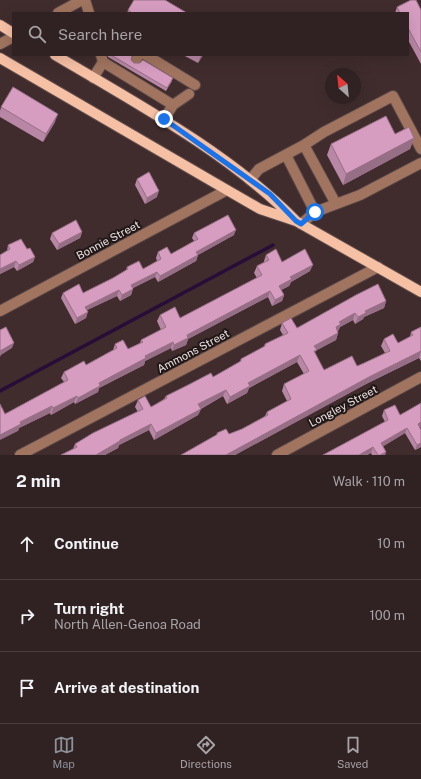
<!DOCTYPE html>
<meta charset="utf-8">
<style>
body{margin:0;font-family:"Public Sans",sans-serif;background:#38292a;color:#f1f3f6}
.compass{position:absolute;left:325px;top:68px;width:36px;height:36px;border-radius:50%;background:#302122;box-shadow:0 4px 16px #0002;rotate:333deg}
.stop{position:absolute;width:12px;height:12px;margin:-9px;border:3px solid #1a73e8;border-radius:50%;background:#fff}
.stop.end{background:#1a73e8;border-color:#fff;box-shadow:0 1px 4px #0008}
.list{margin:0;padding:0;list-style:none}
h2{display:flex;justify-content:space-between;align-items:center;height:52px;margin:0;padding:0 16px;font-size:17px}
h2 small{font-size:13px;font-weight:400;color:#a8a3a5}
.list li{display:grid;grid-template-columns:26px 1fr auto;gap:12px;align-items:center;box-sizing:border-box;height:72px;padding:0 16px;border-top:1px solid #4b3e40}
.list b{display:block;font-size:15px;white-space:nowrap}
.list p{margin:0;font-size:13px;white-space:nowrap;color:#a8a3a5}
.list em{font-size:13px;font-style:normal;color:#a8a3a5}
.icon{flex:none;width:22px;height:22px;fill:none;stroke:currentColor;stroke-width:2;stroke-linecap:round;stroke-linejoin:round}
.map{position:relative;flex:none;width:421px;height:455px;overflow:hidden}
.search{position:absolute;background:#302122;box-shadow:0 4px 16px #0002;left:12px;right:12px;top:12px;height:44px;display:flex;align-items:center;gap:10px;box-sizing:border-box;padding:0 14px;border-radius:0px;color:#a8a3a5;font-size:15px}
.sheet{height:268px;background:#302122}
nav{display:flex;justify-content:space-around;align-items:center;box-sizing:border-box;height:56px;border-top:1px solid #4b3e40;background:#302122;font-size:11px;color:#a8a3a5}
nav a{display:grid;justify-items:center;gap:2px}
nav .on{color:#8c9099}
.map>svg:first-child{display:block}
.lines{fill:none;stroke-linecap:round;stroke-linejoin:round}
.stream{stroke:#270d38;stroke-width:3.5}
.minor-casing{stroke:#5c494a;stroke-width:12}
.major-casing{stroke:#5c494a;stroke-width:12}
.minor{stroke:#a0745f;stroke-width:10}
.major{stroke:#f6c0a5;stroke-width:10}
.wall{fill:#b887a5}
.shaded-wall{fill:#966e86}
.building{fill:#d69dc0;stroke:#966e86}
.route{stroke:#1a73e8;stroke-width:5}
.labels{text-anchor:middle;stroke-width:4;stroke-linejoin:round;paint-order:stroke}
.street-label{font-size:11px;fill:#eee0e1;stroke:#201717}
</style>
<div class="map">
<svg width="421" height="455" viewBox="0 0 421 455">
<rect width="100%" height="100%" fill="#402c2d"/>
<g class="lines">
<!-- stream -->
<path class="stream" d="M 0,391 L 273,245"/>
<!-- minor casing -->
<g class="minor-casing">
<path id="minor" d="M 85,0 L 89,13
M 58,13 L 82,0
M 0,44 L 13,37
M 101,55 L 103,62 L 173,105 L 189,94
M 146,55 L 195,85
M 136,60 L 139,55
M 93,78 L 103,62
M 164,119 L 173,105
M 304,145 L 336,204
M 286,155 L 315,212
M 250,180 L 259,169 L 304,145 L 324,132 L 393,96 L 421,149
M 301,224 L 315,212 L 360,195 L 421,163
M 0,311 L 227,190
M 20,455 L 378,267
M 277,455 L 421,377"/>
</g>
<!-- major casing -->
<g class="major-casing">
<path id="major" d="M 0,25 L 13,33
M 55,55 C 136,103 229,153 295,220
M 0,58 L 227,190 L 260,209 L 296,221 L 421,292"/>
</g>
<!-- minor -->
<use href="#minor" class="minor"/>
<!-- major -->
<use href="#major" class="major"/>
</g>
<!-- wall -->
<path class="wall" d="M 397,7 L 421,10 L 421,64 L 408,40 L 408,13 L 395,13 Z
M 128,10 L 187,13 L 127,13 Z
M 108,55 L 132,55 L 131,60 L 134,63 L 172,81 L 166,91 L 108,57 Z
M 183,55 L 203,55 L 198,63 Z
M 1,107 L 55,122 L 43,142 L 0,117 L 0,111 Z
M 395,134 L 414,138 L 410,149 L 343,185 L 327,155 L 331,144 Z
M 137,179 L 157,197 L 145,204 L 135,185 Z
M 82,232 L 80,238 L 57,250 L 50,239 L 52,233 Z
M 194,233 L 234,235 L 198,255 L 196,261 L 158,282 L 155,277 L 133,288 L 131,295 L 120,301 L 117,296 L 87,310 L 86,318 L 75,324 L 61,298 L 63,293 L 83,293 L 113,278 L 126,270 L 127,267 L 143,269 L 157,261 L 156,258 L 158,252 L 171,254 L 194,241 L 192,238 Z
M 8,245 L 27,249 L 35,257 L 33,262 L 17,271 L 14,267 L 0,274 L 0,255 L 7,251 Z
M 266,255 L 282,262 L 310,271 L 291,282 L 289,286 L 281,290 L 284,295 L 282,301 L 272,306 L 268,297 L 188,339 L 186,345 L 172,351 L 171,348 L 145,361 L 144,365 L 99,388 L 98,392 L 75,404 L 74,402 L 51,415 L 50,413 L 19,428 L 18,431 L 5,414 L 64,382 L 61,378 L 64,372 L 86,365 L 113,350 L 115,344 L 128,349 L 140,343 L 141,340 L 161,330 L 157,321 L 160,315 L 180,318 L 257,278 L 254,273 L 257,266 L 264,262 L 264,261 Z
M 386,301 L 384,308 L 364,317 L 363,319 L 355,324 L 353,320 L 340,327 L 338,331 L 338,333 L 336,340 L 316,350 L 315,353 L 324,370 L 357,366 L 362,364 L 385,353 L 381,346 L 384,339 L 398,343 L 410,337 L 411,332 L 421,327 L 421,361 L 419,358 L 366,384 L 235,455 L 216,435 L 217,433 L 229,434 L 242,429 L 265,416 L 267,412 L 287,401 L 282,391 L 284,384 L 304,374 L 297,362 L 249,388 L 247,393 L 227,404 L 223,396 L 201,409 L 198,415 L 154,440 L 149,430 L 119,445 L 118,448 L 105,455 L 61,455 L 73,449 L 75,444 L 138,412 L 135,407 L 138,400 L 151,407 L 164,399 L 166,396 L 213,377 L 240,362 L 241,359 L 264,347 L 265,344 L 283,335 L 280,330 L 282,323 L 297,328 Z
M 384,410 L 400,415 L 420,427 L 421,430 L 421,447 L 415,450 L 405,433 L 383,446 L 386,452 L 385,455 L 372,455 L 371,453 L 367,455 L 323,455 L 385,422 L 382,416 Z"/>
<!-- shaded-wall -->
<path class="shaded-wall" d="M 201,55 L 203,55 L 198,63 Z
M 58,114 L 55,122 L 43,142 L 46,134 Z
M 414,138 L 410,149 L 343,185 L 346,174 Z
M 159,191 L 157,197 L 145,204 L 147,198 Z
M 236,230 L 234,235 L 194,257 L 196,252 Z
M 82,232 L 80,238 L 57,250 L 59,244 Z
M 198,255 L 196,261 L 158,282 L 160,276 Z
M 35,257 L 33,262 L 17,271 L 19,265 Z
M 16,261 L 14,267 L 0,274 L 0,269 Z
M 313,265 L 310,271 L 291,282 L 289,286 L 277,292 L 279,286 L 290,277 Z
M 157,272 L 155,277 L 129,290 L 131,285 Z
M 133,289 L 131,295 L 120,301 L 122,295 Z
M 119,290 L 117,296 L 83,312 L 85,307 Z
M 270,291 L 268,297 L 188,339 L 186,345 L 172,351 L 174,345 L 187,335 Z
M 284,295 L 282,301 L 272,306 L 275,300 Z
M 386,301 L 384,308 L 364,317 L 363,319 L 355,324 L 358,317 L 365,311 Z
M 88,312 L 86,318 L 75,324 L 77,318 Z
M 355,313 L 353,320 L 340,327 L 338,331 L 333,334 L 336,327 L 339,322 Z
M 338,333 L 336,340 L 312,353 L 314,346 Z
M 173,342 L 171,348 L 145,361 L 144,365 L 99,388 L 98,392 L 75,404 L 78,398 L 99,383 L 145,356 Z
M 14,343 L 12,348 L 1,355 L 0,357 L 0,351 Z
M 421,351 L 419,358 L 366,384 L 235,455 L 226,455 L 369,377 Z
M 300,355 L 297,362 L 249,388 L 247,393 L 227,404 L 230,397 L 248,383 Z
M 226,390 L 223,396 L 196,411 L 198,404 Z
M 77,396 L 74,402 L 51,415 L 53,408 Z
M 52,406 L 50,413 L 19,428 L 18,431 L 0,440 L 0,435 L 20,422 Z
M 201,409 L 198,415 L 154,440 L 156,433 Z
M 421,422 L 421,427 L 416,430 L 418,424 Z
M 151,424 L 149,430 L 119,445 L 118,448 L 105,455 L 96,455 L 120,440 Z
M 407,428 L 405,433 L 379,449 L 381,443 Z
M 421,443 L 421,447 L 415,450 L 417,445 Z
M 373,447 L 371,453 L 367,455 L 359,455 Z
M 386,452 L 385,455 L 380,455 Z"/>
<!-- building -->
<path class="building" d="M 134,0 L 165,0 L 187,13 L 132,13 L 128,10 Z
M 411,0 L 416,0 L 421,10 L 421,52 L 408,28 L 408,13 L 400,13 L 397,7 Z
M 111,55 L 132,55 L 131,60 L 134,63 L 140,63 L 143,60 L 173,78 L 167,88 Z
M 13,87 L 58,114 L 46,134 L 1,107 Z
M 386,116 L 395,134 L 409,127 L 414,138 L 346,174 L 331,144 Z
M 149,172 L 159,191 L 147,198 L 137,179 Z
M 228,215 L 236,230 L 196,252 L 198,255 L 160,276 L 157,272 L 131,285 L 133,289 L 122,295 L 119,290 L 85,307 L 88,312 L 77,318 L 63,293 L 79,284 L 83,293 L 113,278 L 128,269 L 127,267 L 139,261 L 143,269 L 161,259 L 158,252 L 167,247 L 171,254 L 198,239 L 194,233 Z
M 76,220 L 82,232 L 59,244 L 52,233 Z
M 21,239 L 27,249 L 30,248 L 35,257 L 19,265 L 16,261 L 0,269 L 0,255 L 10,249 L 8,245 Z
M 276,249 L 282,262 L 305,249 L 313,265 L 290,277 L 292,279 L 279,286 L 284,295 L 275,300 L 270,291 L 187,335 L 188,338 L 174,345 L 173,342 L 145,356 L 146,358 L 99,383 L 100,386 L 78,398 L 77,396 L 53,408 L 52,406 L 20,422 L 21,424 L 0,435 L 0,404 L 5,414 L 68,380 L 64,372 L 84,361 L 86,365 L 117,348 L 115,344 L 123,340 L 128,349 L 143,342 L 141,340 L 166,327 L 160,315 L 175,307 L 180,318 L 262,275 L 257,266 L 269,260 L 266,255 Z
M 378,284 L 386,301 L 365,311 L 366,313 L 358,317 L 355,313 L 339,322 L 341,324 L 336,327 L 338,333 L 314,346 L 317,350 L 314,351 L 324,370 L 352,356 L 357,366 L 362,364 L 390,351 L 384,339 L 393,334 L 398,343 L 413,335 L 411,332 L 421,327 L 421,351 L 369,377 L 226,455 L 181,455 L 218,434 L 217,433 L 226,429 L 229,434 L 242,429 L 268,415 L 267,412 L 291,399 L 284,384 L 309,371 L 300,355 L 248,383 L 250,386 L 230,397 L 226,390 L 198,404 L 201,409 L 156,433 L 151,424 L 120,440 L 120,441 L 96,455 L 61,455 L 77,447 L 75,444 L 93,433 L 143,409 L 138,400 L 145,396 L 151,407 L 167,398 L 166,396 L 188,385 L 211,373 L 213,377 L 241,361 L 241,359 L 265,346 L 265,344 L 288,333 L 282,323 L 291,318 L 297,328 L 356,295 Z
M 6,327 L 14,343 L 0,351 L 0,330 Z
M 421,403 L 421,422 L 418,424 L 421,430 L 421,443 L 417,445 L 407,428 L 381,443 L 386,452 L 380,455 L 378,455 L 373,447 L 359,455 L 323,455 L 388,420 L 384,410 L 395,405 L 400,415 Z"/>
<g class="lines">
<!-- route -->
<path class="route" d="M 164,119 L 270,194 L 296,221 L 301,224 L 315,212"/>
</g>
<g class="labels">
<!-- street labels -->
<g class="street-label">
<text transform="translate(108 240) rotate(-28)" y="4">Bonnie Street</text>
<text transform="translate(193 351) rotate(-28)" y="4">Ammons Street</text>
<text transform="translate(343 406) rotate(-28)" y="4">Longley Street</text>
</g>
</g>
</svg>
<svg class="compass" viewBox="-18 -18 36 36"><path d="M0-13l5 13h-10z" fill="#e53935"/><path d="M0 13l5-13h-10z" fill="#a8a3a5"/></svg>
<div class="stop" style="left:315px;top:212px"></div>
<div class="stop end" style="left:164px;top:119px"></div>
<div class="search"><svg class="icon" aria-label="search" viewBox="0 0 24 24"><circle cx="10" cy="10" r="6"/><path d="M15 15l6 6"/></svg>Search here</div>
</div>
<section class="sheet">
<h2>2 min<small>Walk · 110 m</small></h2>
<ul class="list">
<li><svg class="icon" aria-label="ahead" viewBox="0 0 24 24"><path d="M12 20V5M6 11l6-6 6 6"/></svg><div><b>Continue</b></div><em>10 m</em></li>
<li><svg class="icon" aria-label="right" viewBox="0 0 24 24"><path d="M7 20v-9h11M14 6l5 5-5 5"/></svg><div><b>Turn right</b><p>North Allen-Genoa Road</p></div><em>100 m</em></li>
<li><svg class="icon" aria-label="arrive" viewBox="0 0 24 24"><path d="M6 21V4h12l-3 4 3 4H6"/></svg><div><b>Arrive at destination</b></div></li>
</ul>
</section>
<nav>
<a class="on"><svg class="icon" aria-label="map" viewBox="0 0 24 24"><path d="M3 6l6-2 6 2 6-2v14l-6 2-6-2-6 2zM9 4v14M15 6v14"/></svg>Map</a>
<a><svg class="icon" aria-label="directions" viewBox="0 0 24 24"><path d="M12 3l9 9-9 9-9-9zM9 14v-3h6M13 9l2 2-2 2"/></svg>Directions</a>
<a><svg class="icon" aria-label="saved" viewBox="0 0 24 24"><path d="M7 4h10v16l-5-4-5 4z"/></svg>Saved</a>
</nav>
